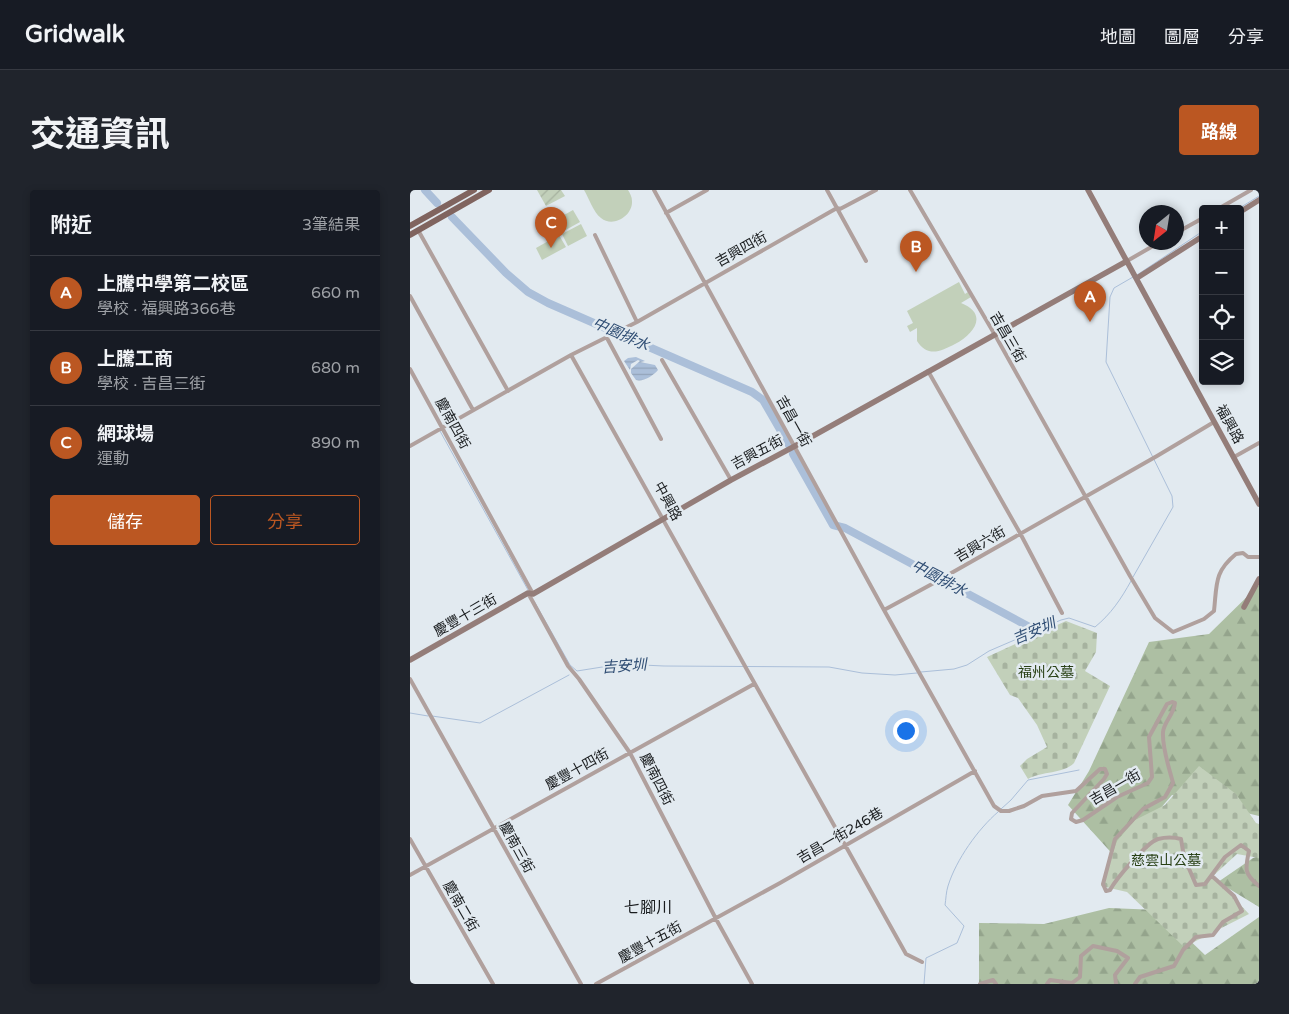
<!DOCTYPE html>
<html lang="zh-TW">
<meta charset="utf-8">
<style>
body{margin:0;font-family:"Varela Round","Noto Sans TC",sans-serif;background:#20242c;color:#f1f3f6}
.controls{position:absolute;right:15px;top:15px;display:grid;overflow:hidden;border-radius:5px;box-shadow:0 2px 8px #0003}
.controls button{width:45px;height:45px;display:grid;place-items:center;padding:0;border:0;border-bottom:1px solid #363941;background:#171b24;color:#f1f3f6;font:25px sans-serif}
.compass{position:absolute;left:729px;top:15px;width:45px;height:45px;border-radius:50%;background:#171b24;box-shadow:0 2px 8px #0003;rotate:210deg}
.you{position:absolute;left:495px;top:540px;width:18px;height:18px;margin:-12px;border:4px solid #fff;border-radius:50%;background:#1a73e8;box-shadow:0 0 0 8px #1a73e833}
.badge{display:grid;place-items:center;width:32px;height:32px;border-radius:50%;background:#bb5722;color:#fff;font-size:16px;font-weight:700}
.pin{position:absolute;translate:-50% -41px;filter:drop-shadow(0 1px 2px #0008)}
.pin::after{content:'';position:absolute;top:26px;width:18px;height:15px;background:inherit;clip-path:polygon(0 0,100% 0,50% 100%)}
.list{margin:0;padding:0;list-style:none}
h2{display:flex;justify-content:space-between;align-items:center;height:65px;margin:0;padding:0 20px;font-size:21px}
h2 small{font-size:16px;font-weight:400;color:#9ea1a6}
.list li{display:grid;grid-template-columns:32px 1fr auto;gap:15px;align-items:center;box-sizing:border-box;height:75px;padding:0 20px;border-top:1px solid #363941}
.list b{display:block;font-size:19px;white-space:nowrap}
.list p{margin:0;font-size:16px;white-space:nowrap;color:#9ea1a6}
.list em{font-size:16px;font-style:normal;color:#9ea1a6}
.actions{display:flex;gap:10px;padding:15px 20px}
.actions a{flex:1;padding:11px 0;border:1px solid #bb5722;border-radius:5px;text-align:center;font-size:18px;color:#bb5722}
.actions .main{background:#bb5722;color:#fff}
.icon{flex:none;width:28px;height:28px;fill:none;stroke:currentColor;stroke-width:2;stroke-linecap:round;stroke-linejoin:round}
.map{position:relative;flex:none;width:849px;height:794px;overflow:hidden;border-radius:5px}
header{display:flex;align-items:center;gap:30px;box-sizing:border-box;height:70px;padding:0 25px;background:#171b24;border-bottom:1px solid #363941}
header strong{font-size:24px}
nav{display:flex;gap:28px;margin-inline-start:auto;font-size:18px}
.intro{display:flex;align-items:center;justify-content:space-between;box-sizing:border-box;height:120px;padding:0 30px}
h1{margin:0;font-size:35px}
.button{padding:12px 22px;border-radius:5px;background:#bb5722;color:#fff;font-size:18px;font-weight:700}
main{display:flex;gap:30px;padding:0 30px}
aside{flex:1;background:#171b24;border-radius:5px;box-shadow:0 2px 8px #0003}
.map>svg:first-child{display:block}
.green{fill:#c2d0ba}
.forest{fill:url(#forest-firs)}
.cemetery{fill:url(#cemetery-stones)}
.garden{fill:url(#garden-furrows)}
.water{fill:url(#water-rules)}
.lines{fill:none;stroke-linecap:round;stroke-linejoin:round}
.stream{stroke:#abbfd9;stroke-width:1}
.river{stroke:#abbfd9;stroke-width:8}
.street{stroke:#b0a09d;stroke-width:4}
.secondary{stroke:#947d79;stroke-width:5.5}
.primary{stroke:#80645f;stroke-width:6}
.labels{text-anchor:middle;stroke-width:5;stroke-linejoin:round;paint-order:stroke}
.street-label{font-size:14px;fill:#191c1e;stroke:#e2eaf0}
.park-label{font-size:14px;fill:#284015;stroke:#e2eaf0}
.water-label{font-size:15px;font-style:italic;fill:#304e74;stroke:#e2eaf0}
.quarter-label{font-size:16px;fill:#191c1e;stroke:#e2eaf0}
</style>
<header>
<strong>Gridwalk</strong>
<nav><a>地圖</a><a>圖層</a><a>分享</a></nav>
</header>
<div class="intro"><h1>交通資訊</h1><a class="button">路線</a></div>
<main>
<aside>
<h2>附近<small>3筆結果</small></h2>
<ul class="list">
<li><span class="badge">A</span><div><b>上騰中學第二校區</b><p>學校 · 福興路366巷</p></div><em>660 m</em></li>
<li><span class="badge">B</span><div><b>上騰工商</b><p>學校 · 吉昌三街</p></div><em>680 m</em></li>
<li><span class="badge">C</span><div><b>網球場</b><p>運動</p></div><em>890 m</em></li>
</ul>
<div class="actions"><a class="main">儲存</a><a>分享</a></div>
</aside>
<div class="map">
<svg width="849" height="794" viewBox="0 0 849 794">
<defs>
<pattern id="forest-firs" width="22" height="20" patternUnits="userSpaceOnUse" patternTransform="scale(1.25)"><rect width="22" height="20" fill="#adbfa3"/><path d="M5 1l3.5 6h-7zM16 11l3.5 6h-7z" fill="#94a48c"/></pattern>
<pattern id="cemetery-stones" width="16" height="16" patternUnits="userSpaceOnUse" patternTransform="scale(1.25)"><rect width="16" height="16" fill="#c2d0ba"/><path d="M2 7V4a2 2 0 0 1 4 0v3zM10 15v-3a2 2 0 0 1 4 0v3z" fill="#a6b29f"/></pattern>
<pattern id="garden-furrows" width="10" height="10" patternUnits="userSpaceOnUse" patternTransform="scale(1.25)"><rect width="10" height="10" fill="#c2d0ba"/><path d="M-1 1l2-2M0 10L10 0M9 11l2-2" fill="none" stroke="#a6b29f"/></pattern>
<pattern id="water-rules" width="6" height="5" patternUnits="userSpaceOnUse" patternTransform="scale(1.25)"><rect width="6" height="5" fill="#abbfd9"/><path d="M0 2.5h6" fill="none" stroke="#93a4ba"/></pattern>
</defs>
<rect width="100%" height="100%" fill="#e2eaf0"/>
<!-- green -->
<path class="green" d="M 174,0 L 218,0 C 220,3 222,7 222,11 C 223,26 203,38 191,28 C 183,22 179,8 174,0 Z
M 163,20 L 170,32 L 152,42 L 145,30 Z
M 171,34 L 177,46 L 158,56 L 152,44 Z
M 149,45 L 156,57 L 132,70 L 126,58 Z
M 549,92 L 555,104 L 558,102 L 561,107 L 551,113 C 579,124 564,144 545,154 C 531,161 518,168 507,151 L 507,138 L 500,142 L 497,136 L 503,133 L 497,121 Z"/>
<!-- forest -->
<path class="forest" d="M 849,395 L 849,626 L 762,605 L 707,669 L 658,615 L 679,581 L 739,452 L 799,444 Z
M 849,666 L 849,717 L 808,692 L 843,668 Z
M 699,718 L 748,720 L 795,765 L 849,727 L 849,794 L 569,794 L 569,733 L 634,734 Z"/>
<!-- cemetery -->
<path class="cemetery" d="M 656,431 L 687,443 L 686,462 L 675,481 L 700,496 L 664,573 C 653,584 632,581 618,589 L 610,576 L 617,569 L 637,557 L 627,535 L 608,508 L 600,505 L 577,467 Z
M 789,576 L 826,604 L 846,633 L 849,634 L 849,668 L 827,664 L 803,686 L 839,724 L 774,757 L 717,702 L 691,696 L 707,651 L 725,630 L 755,615 Z"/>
<!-- garden -->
<path class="garden" d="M 127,0 L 151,0 L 155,6 L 136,16 Z"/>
<!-- water -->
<path class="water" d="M 226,167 L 235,171 L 230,172 L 245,175 L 248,180 C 243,186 233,192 226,190 L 221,183 L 221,179 L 230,171 L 228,170 L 221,174 L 220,180 L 214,171 L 218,168 Z"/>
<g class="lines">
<!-- stream -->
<path class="stream" d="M 828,19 L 849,6
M 727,85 L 793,41
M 30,241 L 118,400
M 723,387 L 763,317 L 762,306 L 696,172 L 700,107 L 704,98 L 723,87
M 124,411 L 160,475 L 167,481 L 211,474 L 254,476 L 419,477 L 452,483 L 485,485 L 507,483
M 511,482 L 544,479 L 557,475 L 579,461 L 651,430 L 659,428 L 685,437 C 701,424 711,409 721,391
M 0,523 L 18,526
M 22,526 L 70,533 L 159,485
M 591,619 L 601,610 L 618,590 L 669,580
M 514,794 L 516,768 L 547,753 L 554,736 L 535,715 C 536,709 536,702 538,696 C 546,670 568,639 588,622"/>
<!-- river -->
<path class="river" d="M 15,0 L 27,13
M 42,27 L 96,83 L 118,102 L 138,113 L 342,202 L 353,210 L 379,255
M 383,264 L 423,335 L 435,338 L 627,441"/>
<!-- street -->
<path class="street" d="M 244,0 L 474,420 L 584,616 L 591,621 L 599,621 L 614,616 L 632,606 L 666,601 L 690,579 L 695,579 L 697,584 L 694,589 L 662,623 L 661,629 L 666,632 L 673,630 L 707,607 L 738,593 L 742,587 L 739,547 L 757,514 L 762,512 L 765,513 C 764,524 754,532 753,542 C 752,558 759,577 763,593 L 755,607 L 733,619 L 705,649 L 693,694 L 696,701 L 700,700 C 706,689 736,653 748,649 C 756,647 763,647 771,649 L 774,667 L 786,695 L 795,694 L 815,667 L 831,655 L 839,661 C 835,679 834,684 849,696
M 417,0 L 456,71
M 500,0 L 585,145 L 720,386 L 745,428 L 763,442 L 794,429 L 804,421 C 807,394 804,382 826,364 L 833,363 L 838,367 L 849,367
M 808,19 L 841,0
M 256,23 L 297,0
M 8,40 L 98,201
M 766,43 L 793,28
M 185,45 L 227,132
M 717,71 L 750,52
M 0,106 L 63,220
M 197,148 L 251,249
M 161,165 L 496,764 L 512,772
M 252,170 L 321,290
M 0,179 L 123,404
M 518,181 L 610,343 L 652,423
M 0,256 L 161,165 L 227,132 L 427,18 L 430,19 L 466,0
M 824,267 L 849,253
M 118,403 L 158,476 L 169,489 L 220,563 L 306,729 L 342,794
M 474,420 L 522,394 L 747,266 L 804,232
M 0,489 L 171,794
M 0,649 L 83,794
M 0,685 L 344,494
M 186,794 L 370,693 L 565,581
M 570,794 L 583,790 L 586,794
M 637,794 L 640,790 L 662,793 L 670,787 L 671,766 L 683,756 L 707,761 L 718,768 L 705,785 L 706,794
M 725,794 L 730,787 L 764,776 L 773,760 L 786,747 L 803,745 L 813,732 L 832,721 L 824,706 L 802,686"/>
<!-- secondary -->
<path class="secondary" d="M 678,0 L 849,314
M 830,22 L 849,10
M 727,88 L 793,46
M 834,417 L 849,389
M 0,470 L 118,403 L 123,404 L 321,290 L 385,256 L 717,71"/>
<!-- primary -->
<path class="primary" d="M 0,36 L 64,0
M 0,45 L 79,0"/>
</g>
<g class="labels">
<!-- street labels -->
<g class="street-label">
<text transform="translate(331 59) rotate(-29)" y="5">吉興四街</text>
<text transform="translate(598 147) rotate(60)" y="5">吉昌三街</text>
<text transform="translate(384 231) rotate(61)" y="5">吉昌一街</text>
<text transform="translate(43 233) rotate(61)" y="5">慶南四街</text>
<text transform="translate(820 234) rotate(61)" y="5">福興路</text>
<text transform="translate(347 262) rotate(-28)" y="5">吉興五街</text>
<text transform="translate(258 311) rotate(61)" y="5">中興路</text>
<text transform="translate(570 354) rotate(-30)" y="5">吉興六街</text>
<text transform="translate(55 425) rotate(-30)" y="5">慶豐十三街</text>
<text transform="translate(167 579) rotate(-29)" y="5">慶豐十四街</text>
<text transform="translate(247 589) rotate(63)" y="5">慶南四街</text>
<text transform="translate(705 597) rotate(-30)" y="5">吉昌一街</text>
<text transform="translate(430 645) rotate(-30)" y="5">吉昌一街246巷</text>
<text transform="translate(107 657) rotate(61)" y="5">慶南三街</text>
<text transform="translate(51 716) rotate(60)" y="5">慶南二街</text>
<text transform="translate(240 752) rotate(-29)" y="5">慶豐十五街</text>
</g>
<!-- park labels -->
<g class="park-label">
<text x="636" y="487">福州公墓</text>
<text x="756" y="675">慈雲山公墓</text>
</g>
<!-- water labels -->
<g class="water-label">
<text transform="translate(211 144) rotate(24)" y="5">中園排水</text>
<text transform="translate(529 388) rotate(28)" y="5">中園排水</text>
<text transform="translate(624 441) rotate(-23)" y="5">吉安圳</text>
<text transform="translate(214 476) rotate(-4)" y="5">吉安圳</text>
</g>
<!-- quarter labels -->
<g class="quarter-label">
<text x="238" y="723">七腳川</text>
</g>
</g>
</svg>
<div class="controls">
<button>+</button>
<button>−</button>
<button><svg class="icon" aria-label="locate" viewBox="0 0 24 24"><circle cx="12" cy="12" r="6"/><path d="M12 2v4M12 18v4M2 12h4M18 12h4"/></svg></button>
<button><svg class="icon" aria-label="layers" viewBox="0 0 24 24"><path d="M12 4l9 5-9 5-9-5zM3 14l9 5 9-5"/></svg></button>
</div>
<svg class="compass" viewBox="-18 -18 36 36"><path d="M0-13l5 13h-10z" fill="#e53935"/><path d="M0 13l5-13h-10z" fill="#9ea1a6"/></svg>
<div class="you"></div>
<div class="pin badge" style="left:680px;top:132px">A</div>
<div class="pin badge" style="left:506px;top:82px">B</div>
<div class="pin badge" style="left:141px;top:58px">C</div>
</div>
</main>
